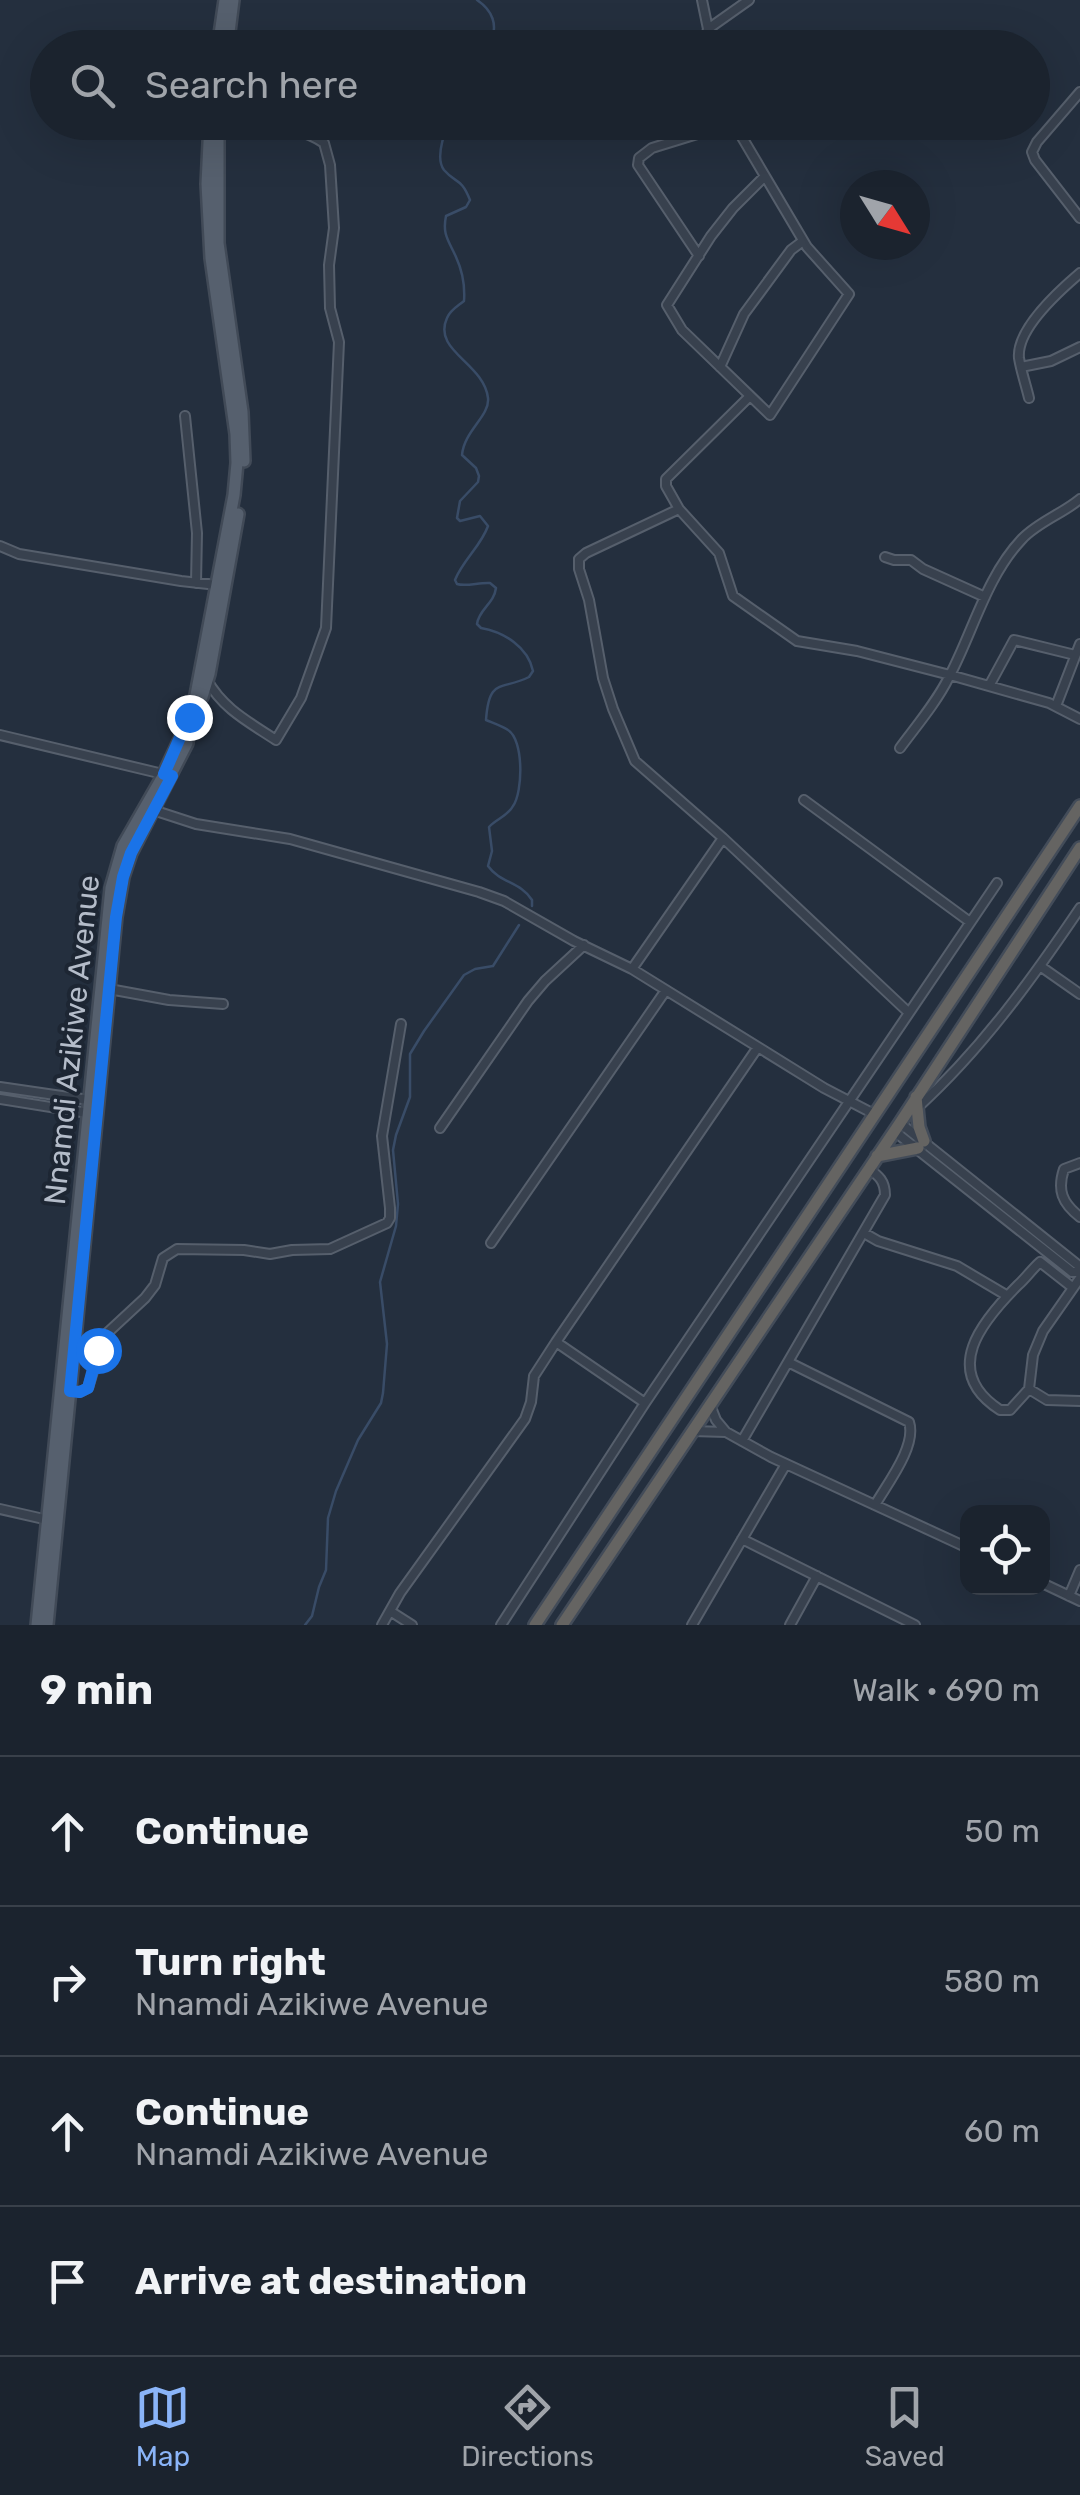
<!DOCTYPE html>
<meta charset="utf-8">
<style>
body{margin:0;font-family:Rubik,sans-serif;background:#282f3a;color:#f1f3f6}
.controls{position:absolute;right:30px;bottom:30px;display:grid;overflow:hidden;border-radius:20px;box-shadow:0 10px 40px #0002}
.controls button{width:90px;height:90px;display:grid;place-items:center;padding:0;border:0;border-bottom:2px solid #39404a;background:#1b232e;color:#f1f3f6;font:50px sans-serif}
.compass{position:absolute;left:840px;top:170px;width:90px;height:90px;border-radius:50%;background:#1b232e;box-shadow:0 10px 40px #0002;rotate:127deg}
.stop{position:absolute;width:30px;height:30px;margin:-22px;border:8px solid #1a73e8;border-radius:50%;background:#fff}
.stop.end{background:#1a73e8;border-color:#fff;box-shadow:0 2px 10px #0008}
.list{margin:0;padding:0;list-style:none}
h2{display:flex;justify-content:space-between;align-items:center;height:130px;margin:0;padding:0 40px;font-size:42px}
h2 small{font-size:32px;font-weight:400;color:#a0a4aa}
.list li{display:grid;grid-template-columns:65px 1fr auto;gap:30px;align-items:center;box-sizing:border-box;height:150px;padding:0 40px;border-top:2px solid #39404a}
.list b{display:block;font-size:38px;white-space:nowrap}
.list p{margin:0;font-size:32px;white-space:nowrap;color:#a0a4aa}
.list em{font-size:32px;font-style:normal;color:#a0a4aa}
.icon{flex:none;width:55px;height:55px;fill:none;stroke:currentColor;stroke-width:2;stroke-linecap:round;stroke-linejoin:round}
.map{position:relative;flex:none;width:1080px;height:1625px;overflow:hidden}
.search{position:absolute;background:#1b232e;box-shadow:0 10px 40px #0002;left:30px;right:30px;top:30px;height:110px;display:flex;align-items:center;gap:25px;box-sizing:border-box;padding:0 35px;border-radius:55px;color:#a0a4aa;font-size:38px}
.sheet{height:730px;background:#1b232e}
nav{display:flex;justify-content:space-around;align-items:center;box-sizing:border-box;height:140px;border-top:2px solid #39404a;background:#1b232e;font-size:28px;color:#a0a4aa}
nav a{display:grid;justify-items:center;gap:5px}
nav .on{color:#8ab4f8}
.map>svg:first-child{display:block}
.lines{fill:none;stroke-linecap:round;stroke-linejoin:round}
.stream{stroke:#394c67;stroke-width:2.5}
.minor-casing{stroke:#565f6c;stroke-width:12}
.primary-casing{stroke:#414a57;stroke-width:16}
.trunk-casing{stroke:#434c59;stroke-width:16}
.minor{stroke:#38414e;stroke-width:8}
.primary{stroke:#56606e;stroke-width:11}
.trunk{stroke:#656462;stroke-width:11}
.route{stroke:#1a73e8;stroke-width:12}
.labels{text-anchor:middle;stroke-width:8;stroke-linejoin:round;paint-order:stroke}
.street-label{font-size:30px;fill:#b4bcc9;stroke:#1d2633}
</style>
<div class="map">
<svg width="1080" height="1625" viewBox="0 0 1080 1625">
<rect width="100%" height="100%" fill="#242f3e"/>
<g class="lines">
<!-- stream -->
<path class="stream" d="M 477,0 C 492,10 499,25 490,43 L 481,48
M 449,122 C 444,134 435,158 444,170 C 456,184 461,177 470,200 L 466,207 L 446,216 C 442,235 449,241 456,257 C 462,270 465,287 464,301 C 458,306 450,310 447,318 C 432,351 484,363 488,398 C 490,416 464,431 462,455 L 476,468 L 479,476 L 478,482 L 460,501 L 457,518 L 460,521 L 480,516 L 488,526 C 481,546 463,560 455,580 L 457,584 C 466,587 480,582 490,583 L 496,588 C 494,604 479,609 477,624 L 481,628 C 504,632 528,647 533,671 L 529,677 C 501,691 489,677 486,720 C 493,723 502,726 508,730 C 524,740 523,792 513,806 C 508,816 496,819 489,827 L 492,851 L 488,866 C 500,883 521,882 532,900 L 532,906
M 305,1625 L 312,1616 L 319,1587 L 326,1570 L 328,1518 L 336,1491 L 358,1440 L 381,1403 L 383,1393 L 387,1344 L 380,1282 L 396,1226 L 398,1204 L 393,1150 L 396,1135 L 410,1097 L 410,1054 L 424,1031 L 464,975 L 475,969 L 493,966 L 519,925"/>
<!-- minor casing -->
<g class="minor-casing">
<path id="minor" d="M 702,0 L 708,29
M 703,48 L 708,29 L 749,0
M 1080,92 L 1037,142 L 1032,152 L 1035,160 L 1080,218
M 733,122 L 807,247 L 849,294 L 770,415 L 682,330 L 667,305 L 711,236 L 733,208 L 765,176
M 699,256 L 638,165 L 639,158 L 652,148 L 733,123
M 720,367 L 744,314 L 791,250 L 803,241
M 1021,367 L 1051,361 L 1080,347
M 750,396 L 666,479 L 666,486 L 679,509 L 719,553 L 733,596 L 797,641 L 857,651 L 950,675 L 1049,703 L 1080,719
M 1029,398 C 1026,385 1021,371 1019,358 C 1016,329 1060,290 1080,273
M 185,416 L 197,533 L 196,583
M 679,509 L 586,553 L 579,559 L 579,569 L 589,600 L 603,678 L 613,709 L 635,761 L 723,838 L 908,1012
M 0,546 L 19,554 L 181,581 L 217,585
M 885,557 L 894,560 L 911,560 L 923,569 L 985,597
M 207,680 C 223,709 249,722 276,740 L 301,698 L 326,628 L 339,342 L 330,308 L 329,265 L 334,228 L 330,165 L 324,143 C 304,129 271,124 246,122
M 989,686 L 1014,640 L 1075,655
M 1056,706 L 1080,644
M 0,735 L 167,775
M 900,748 C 917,725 936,703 949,677 C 973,632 986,577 1022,539 C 1038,522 1062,514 1080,499
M 804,800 L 970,922
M 153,810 L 196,824 L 290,839 L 479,892 L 504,901 L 574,941 L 632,969 L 824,1088 L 874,1114
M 1040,966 L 1080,994
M 632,969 L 723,838
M 109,989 L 169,1000 L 223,1004
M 0,1087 L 89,1100
M 0,1099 L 88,1113
M 917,1108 C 981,1050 1032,979 1080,908
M 900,1123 L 1078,1265 L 1080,1272
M 440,1128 L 528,1001 L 545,981 L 584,945
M 894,1131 L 1072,1272 L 1080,1272
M 1080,1163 L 1064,1169 C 1057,1190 1062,1203 1080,1217
M 864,1233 L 878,1241 L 957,1266 L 1006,1295
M 491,1243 L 666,990
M 1072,1287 L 1040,1262 C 1032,1269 1026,1278 1018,1285 C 982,1321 940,1371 1000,1410 L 1010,1410 L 1029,1389 L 1033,1355 L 1043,1331 L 1080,1278
M 556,1342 L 645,1403
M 788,1362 L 909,1422 C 917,1446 887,1484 875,1505
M 1029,1389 L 1047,1400 L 1080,1401
M 70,1391 L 80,1392 L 88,1388 L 104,1336 L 145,1298 L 155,1285 L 163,1258 L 177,1249 L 244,1250 L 270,1254 L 292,1250 L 330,1249 L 387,1223 L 390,1218 L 390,1208 L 382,1136 L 401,1024
M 710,1405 L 716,1420 L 726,1432 L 771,1457 L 968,1548
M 692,1431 L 726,1432
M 742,1441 L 885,1195 C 885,1181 879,1176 868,1168
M 0,1509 L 48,1520
M 742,1539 L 915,1625
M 1042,1583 L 1080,1601
M 1069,1596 L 1080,1570
M 390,1611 L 412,1625
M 382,1625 L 400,1593 L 525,1419 L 531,1402 L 534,1376 L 556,1342 L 758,1047
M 501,1625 L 645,1403 L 997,883
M 692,1625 L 786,1464
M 790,1625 L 817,1576"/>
</g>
<!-- primary casing -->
<g class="primary-casing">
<path id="primary" d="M 218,48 L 225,0
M 227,48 L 233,0
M 218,122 L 218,243 L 242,412 L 244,461
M 202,697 L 209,674 L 238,514
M 37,1625 L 111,888 L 123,846 L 162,778 L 184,731 L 196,695 L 234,495 L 237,463 L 236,434 L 211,258 L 207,184 L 210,122
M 47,1625 L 116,917 L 123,877 L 131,853 L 187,743"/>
</g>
<!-- trunk casing -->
<g class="trunk-casing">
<path id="trunk" d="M 916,1097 L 919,1127 L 924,1141
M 877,1156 L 918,1148
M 535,1625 L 1080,806
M 562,1625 L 900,1123 L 1080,848"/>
</g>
<!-- minor -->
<use href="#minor" class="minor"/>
<!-- primary -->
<use href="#primary" class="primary"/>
<!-- trunk -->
<use href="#trunk" class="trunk"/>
</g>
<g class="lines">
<!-- route -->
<path class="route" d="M 98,1350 L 88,1388 L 80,1392 L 70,1391 L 116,917 L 123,877 L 131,853 L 172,776 L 164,774 L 189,717"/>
</g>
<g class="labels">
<!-- street labels -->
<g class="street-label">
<text transform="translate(72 1040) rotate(-84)" y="10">Nnamdi Azikiwe Avenue</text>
</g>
</g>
</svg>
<div class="controls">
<button><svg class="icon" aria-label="locate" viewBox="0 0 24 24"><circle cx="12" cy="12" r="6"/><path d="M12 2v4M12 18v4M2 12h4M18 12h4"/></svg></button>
</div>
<svg class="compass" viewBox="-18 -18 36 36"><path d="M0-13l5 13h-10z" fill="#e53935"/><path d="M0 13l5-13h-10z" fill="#a0a4aa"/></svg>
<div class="stop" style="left:98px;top:1350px"></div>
<div class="stop end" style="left:189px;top:717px"></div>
<div class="search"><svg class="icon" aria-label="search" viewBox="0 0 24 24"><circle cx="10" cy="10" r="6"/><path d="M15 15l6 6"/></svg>Search here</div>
</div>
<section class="sheet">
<h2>9 min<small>Walk · 690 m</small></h2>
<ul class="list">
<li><svg class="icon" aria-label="ahead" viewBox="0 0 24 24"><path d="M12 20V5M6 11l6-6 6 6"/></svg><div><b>Continue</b></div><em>50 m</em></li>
<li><svg class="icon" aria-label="right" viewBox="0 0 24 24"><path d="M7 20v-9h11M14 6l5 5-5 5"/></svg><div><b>Turn right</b><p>Nnamdi Azikiwe Avenue</p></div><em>580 m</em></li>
<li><svg class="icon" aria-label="ahead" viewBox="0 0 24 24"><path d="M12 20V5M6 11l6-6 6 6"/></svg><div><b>Continue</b><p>Nnamdi Azikiwe Avenue</p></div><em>60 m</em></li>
<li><svg class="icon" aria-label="arrive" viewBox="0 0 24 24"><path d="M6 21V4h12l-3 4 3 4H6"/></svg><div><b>Arrive at destination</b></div></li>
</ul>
</section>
<nav>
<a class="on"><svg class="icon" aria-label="map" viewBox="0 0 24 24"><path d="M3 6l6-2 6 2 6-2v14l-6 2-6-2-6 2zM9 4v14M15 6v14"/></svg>Map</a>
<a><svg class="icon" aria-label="directions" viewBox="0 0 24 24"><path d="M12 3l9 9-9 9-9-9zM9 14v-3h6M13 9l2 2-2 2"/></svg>Directions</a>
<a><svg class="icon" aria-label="saved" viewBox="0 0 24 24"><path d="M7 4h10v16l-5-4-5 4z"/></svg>Saved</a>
</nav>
